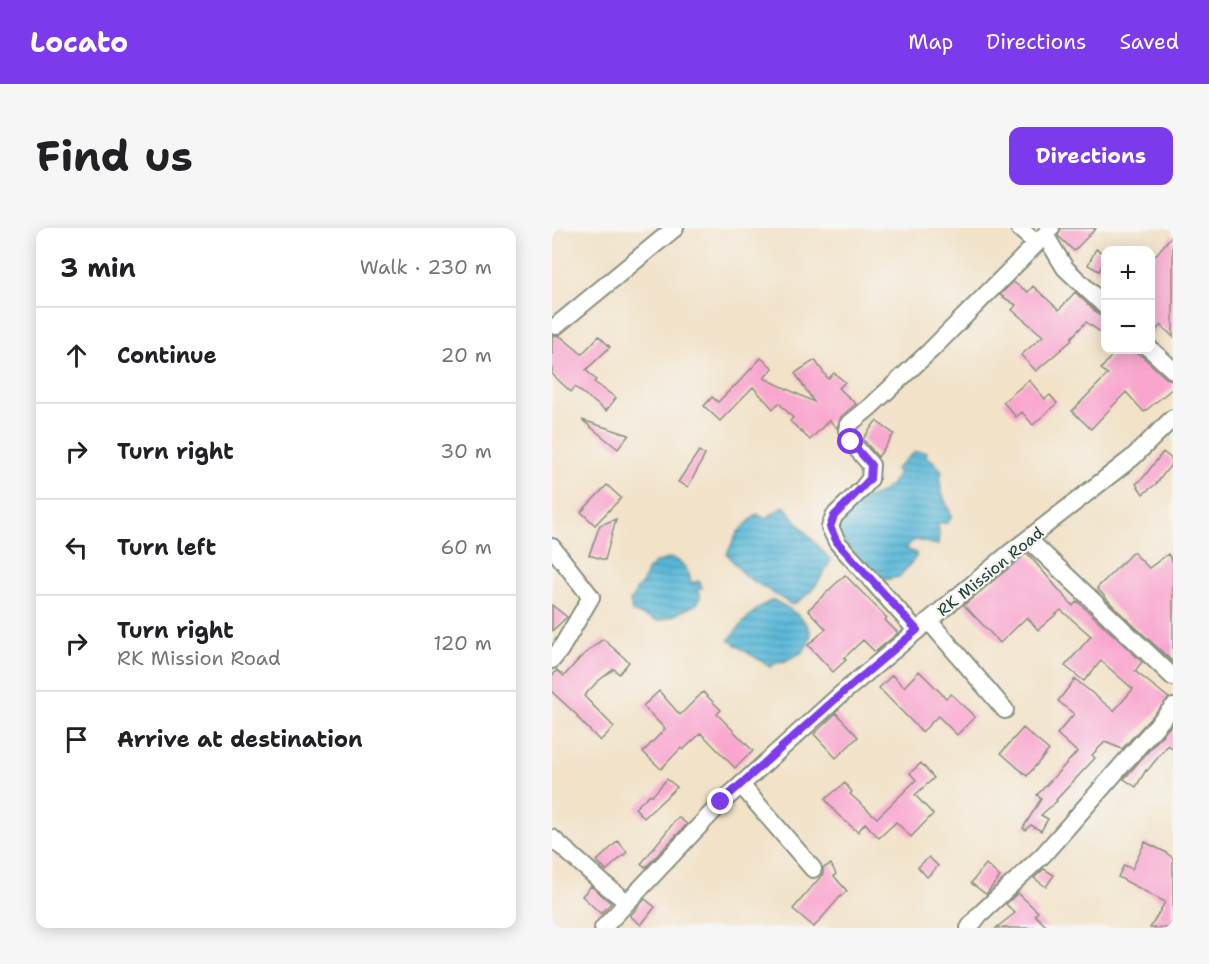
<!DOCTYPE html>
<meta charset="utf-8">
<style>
body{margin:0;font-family:"Shantell Sans",sans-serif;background:#f6f6f6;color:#202124}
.controls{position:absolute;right:18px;top:18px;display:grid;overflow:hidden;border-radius:12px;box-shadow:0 3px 15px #0003}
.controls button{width:54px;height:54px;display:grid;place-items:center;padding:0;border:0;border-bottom:2px solid #e0e0e0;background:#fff;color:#202124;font:30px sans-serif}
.stop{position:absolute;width:18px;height:18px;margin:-14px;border:4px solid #7c3aed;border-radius:50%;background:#fff}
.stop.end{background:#7c3aed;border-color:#fff;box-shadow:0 2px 6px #0008}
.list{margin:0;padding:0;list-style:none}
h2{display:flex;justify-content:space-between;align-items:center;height:78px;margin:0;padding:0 24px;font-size:26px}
h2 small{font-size:20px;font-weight:400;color:#757577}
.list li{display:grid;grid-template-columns:39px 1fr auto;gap:18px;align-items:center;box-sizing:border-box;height:96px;padding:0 24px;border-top:2px solid #e0e0e0}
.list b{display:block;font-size:22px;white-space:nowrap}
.list p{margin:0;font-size:20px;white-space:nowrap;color:#757577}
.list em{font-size:20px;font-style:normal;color:#757577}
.icon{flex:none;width:33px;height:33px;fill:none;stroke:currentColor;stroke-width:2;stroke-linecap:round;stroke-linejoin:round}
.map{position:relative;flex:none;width:621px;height:700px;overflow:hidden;border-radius:12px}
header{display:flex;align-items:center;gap:36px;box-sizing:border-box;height:84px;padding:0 30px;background:#7c3aed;color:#fff}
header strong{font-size:28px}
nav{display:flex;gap:33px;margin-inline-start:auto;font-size:21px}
.intro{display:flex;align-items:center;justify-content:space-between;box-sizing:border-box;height:144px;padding:0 36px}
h1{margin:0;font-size:42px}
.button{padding:15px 27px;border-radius:12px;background:#7c3aed;color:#fff;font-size:21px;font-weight:700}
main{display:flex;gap:36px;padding:0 36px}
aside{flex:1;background:#fff;border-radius:12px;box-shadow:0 3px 15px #0003}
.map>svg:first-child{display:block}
.water{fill:url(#water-rules);stroke:#3c7a86;stroke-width:1.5}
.building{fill:#f9a6ce}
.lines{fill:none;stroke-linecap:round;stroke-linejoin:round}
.street-casing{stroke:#88907e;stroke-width:20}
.street{stroke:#fff;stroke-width:16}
.route{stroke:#7c3aed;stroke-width:8}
.labels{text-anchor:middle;stroke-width:4.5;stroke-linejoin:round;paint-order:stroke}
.street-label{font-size:16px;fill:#1f3d34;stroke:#f6f6f2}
</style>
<header>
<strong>Locato</strong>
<nav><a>Map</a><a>Directions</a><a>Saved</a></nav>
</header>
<div class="intro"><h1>Find us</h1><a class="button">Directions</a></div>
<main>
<aside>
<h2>3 min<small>Walk · 230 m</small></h2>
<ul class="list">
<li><svg class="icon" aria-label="ahead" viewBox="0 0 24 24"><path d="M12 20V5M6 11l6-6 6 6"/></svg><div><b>Continue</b></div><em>20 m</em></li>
<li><svg class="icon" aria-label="right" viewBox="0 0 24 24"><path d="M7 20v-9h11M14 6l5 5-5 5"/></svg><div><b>Turn right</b></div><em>30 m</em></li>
<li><svg class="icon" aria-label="left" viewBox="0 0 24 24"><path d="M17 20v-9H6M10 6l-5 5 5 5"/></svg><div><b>Turn left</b></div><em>60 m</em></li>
<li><svg class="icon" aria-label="right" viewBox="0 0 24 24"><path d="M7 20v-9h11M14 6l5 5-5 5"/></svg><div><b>Turn right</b><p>RK Mission Road</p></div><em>120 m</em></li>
<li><svg class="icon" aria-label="arrive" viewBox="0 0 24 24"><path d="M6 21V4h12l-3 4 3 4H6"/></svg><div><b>Arrive at destination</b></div></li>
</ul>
</aside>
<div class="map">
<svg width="621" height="700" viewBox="0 0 621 700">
<defs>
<pattern id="water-rules" width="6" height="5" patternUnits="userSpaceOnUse" patternTransform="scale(1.5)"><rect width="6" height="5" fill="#59b8d8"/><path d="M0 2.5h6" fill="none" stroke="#4997b0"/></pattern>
</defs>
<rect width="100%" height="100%" fill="#f6f6f2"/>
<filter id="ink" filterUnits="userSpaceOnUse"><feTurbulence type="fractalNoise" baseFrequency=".0167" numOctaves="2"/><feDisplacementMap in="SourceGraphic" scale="12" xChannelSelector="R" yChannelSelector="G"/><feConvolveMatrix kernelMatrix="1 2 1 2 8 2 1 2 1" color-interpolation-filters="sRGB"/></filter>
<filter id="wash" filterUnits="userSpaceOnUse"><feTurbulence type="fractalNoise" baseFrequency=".008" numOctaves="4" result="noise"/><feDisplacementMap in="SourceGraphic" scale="24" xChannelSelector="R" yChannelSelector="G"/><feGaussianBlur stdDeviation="1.35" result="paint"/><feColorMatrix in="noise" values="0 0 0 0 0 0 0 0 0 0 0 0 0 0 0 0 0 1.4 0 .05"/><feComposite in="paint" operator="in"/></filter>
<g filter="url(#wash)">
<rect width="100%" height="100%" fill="#f2e2c8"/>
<!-- water -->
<path class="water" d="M 363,224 L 375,224 L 374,229 L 380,232 L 390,243 C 384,260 394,273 400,289 L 395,295 L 386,295 L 387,306 L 386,317 L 364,312 L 359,314 L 354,321 L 364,325 L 364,329 L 347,349 L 333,352 L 316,340 L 289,311 L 284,296 L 306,271 C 327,269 335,263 347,246 L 343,241 Z
M 232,278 L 255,306 L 279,332 C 267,353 262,365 240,377 L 192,347 L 175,326 L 186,304 L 205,286 L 213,291 Z
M 119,330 C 130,332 138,344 139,355 L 146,353 L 148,354 L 150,360 L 144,362 L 148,365 L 148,370 L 145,376 L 116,390 L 107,393 L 80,384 L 78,372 L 81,371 L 84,362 L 92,353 L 95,343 L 103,335 Z
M 222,372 C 234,379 263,394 258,411 C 256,416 253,419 251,424 L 233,433 L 222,436 L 219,439 L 188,420 L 177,412 C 189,397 203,378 222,372 Z"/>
<g id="blocks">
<!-- building -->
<path class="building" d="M 509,0 L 544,0 L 522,23 L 506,8 Z
M 621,6 L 621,109 L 609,97 L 598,108 L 598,34 Z
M 544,21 L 554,27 L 554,31 L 547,43 L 536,37 Z
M 461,54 L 476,64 L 481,58 L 507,82 L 523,64 L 547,87 L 554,89 L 554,108 L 534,94 L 519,110 L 520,112 L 484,143 L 469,127 L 491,108 L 460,82 L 464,77 L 448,67 Z
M 0,108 L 8,108 L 30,126 L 47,108 L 58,119 L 34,142 L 44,152 L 42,154 L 64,170 L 54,183 L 23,159 L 19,164 L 0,146 Z
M 564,122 L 580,122 L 591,129 L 614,150 L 621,152 L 621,160 L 592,184 L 574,164 L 539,201 L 520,183 L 556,146 L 549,141 Z
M 209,130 L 221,140 L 212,150 L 262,174 L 243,145 L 263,132 L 276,151 L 282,145 L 293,154 L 287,160 L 304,176 L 289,189 L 285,200 L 277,192 L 258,212 L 238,193 L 241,190 L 227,175 L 221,181 L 201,159 L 168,193 L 152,178 L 160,169 L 166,174 L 182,158 L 183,158 Z
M 477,152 L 493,171 L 498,167 L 505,175 L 481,197 L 470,184 L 464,189 L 451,174 Z
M 30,192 L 77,207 L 66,221 Z
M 324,193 L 342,206 L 326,229 L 311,211 Z
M 147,223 L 153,227 L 136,259 L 126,254 Z
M 611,224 L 621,232 L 621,234 L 604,256 L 591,266 L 584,256 L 591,250 Z
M 55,257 L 69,270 L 43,297 L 29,284 Z
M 64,291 L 53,332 L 37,327 L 48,297 Z
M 581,324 L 597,340 L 616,326 L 621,334 L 621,434 L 564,381 L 545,360 Z
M 475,325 L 521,378 L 525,373 L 590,434 L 583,443 L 617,470 L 570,521 L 553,514 L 540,527 L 543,530 L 504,572 L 505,573 L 489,587 L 496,591 L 489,603 L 479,597 L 473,602 L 471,600 L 489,571 L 485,567 L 525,524 L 505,506 L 522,486 L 506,473 L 523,451 L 562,483 L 581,461 L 549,433 L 532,453 L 513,438 L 539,408 L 509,382 L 486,402 L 475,389 L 448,415 L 412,377 Z
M 293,347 L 335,390 L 333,392 L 346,405 L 323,424 L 311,412 L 292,430 L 294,432 L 281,444 L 256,417 L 274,401 L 256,382 Z
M 0,377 L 15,389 L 0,403 Z
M 51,411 L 77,434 L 67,446 L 62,441 L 45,454 L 32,468 L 62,499 L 48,513 L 25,489 L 26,488 L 0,464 L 0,448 L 5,442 L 12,448 L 28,430 Z
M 367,443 L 394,470 L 399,466 L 423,489 L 405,507 L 386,488 L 370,504 L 327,460 L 340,447 L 352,459 Z
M 107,463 L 128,487 L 151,464 L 169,482 L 165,486 L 201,523 L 183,540 L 149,505 L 131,522 L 129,520 L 109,541 L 91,524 L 113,501 L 91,478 Z
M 284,485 L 306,509 L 284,530 L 262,506 Z
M 621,495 L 621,521 L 616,517 L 595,543 L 594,542 L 584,559 L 572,551 Z
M 471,500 L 497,522 L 475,548 L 449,525 Z
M 369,535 L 382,550 L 363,567 L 381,586 L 359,609 L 344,594 L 327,610 L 313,595 L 306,604 L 285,586 L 273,571 L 293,555 L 300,564 L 298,566 L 325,590 L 364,552 L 358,545 Z
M 115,551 L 125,559 L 92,590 L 83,580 L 98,566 L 100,568 Z
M 126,589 L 135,596 L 94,639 L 89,636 Z
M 66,613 L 75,624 L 54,643 L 45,633 Z
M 593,614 L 613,624 L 621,630 L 621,693 L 617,700 L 598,700 L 613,674 L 566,649 L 572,637 L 580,641 Z
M 377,629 L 386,638 L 375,649 L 366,639 Z
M 279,636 L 284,646 L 282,648 L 295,663 L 288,669 L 262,699 L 241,681 L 271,646 L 271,640 Z
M 434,636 L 448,649 L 434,666 L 419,655 Z
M 492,641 L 502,647 L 494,659 L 482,650 Z
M 39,658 L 59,675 L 49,686 L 30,668 Z
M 466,665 L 486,684 L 483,687 L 496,700 L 444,700 L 463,685 L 454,676 Z
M 93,671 L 103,679 L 89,697 L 78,688 Z"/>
</g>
</g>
<g filter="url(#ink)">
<use href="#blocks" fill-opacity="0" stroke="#88907e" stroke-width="1.5"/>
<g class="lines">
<!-- street casing -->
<g class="street-casing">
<path id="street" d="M 467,0 L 484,15
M 499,0 L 493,7 L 513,40 L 554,79
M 4,98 L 123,0
M 598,121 L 621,142
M 476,311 L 621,449
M 0,319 L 39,369 L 8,422 L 0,432
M 377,393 L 453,482
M 365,403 L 285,314 L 278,299 L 282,288 L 309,262 L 318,251 L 319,237 L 299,214 L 295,202 L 296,197 L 318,179 L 378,123 L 493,7
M 189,557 L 261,641
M 0,610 L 52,656 L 75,674
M 51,700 L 169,575 L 288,467 L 459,324 L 580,230 L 621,190
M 417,700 L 427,687 L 491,627 L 621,479"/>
</g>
<!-- street -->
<use href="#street" class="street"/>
</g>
</g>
<g class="lines" filter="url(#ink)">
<!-- route -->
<path class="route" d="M 169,574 L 288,467 L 365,402 L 285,314 L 278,299 L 282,288 L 318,251 L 319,237 L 299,214"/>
</g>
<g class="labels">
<!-- street labels -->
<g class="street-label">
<text transform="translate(438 343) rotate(-39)" y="6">RK Mission Road</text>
</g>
</g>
</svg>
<div class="controls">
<button>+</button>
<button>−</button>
</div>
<div class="stop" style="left:299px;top:214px"></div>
<div class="stop end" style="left:169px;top:574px"></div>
</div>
</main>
